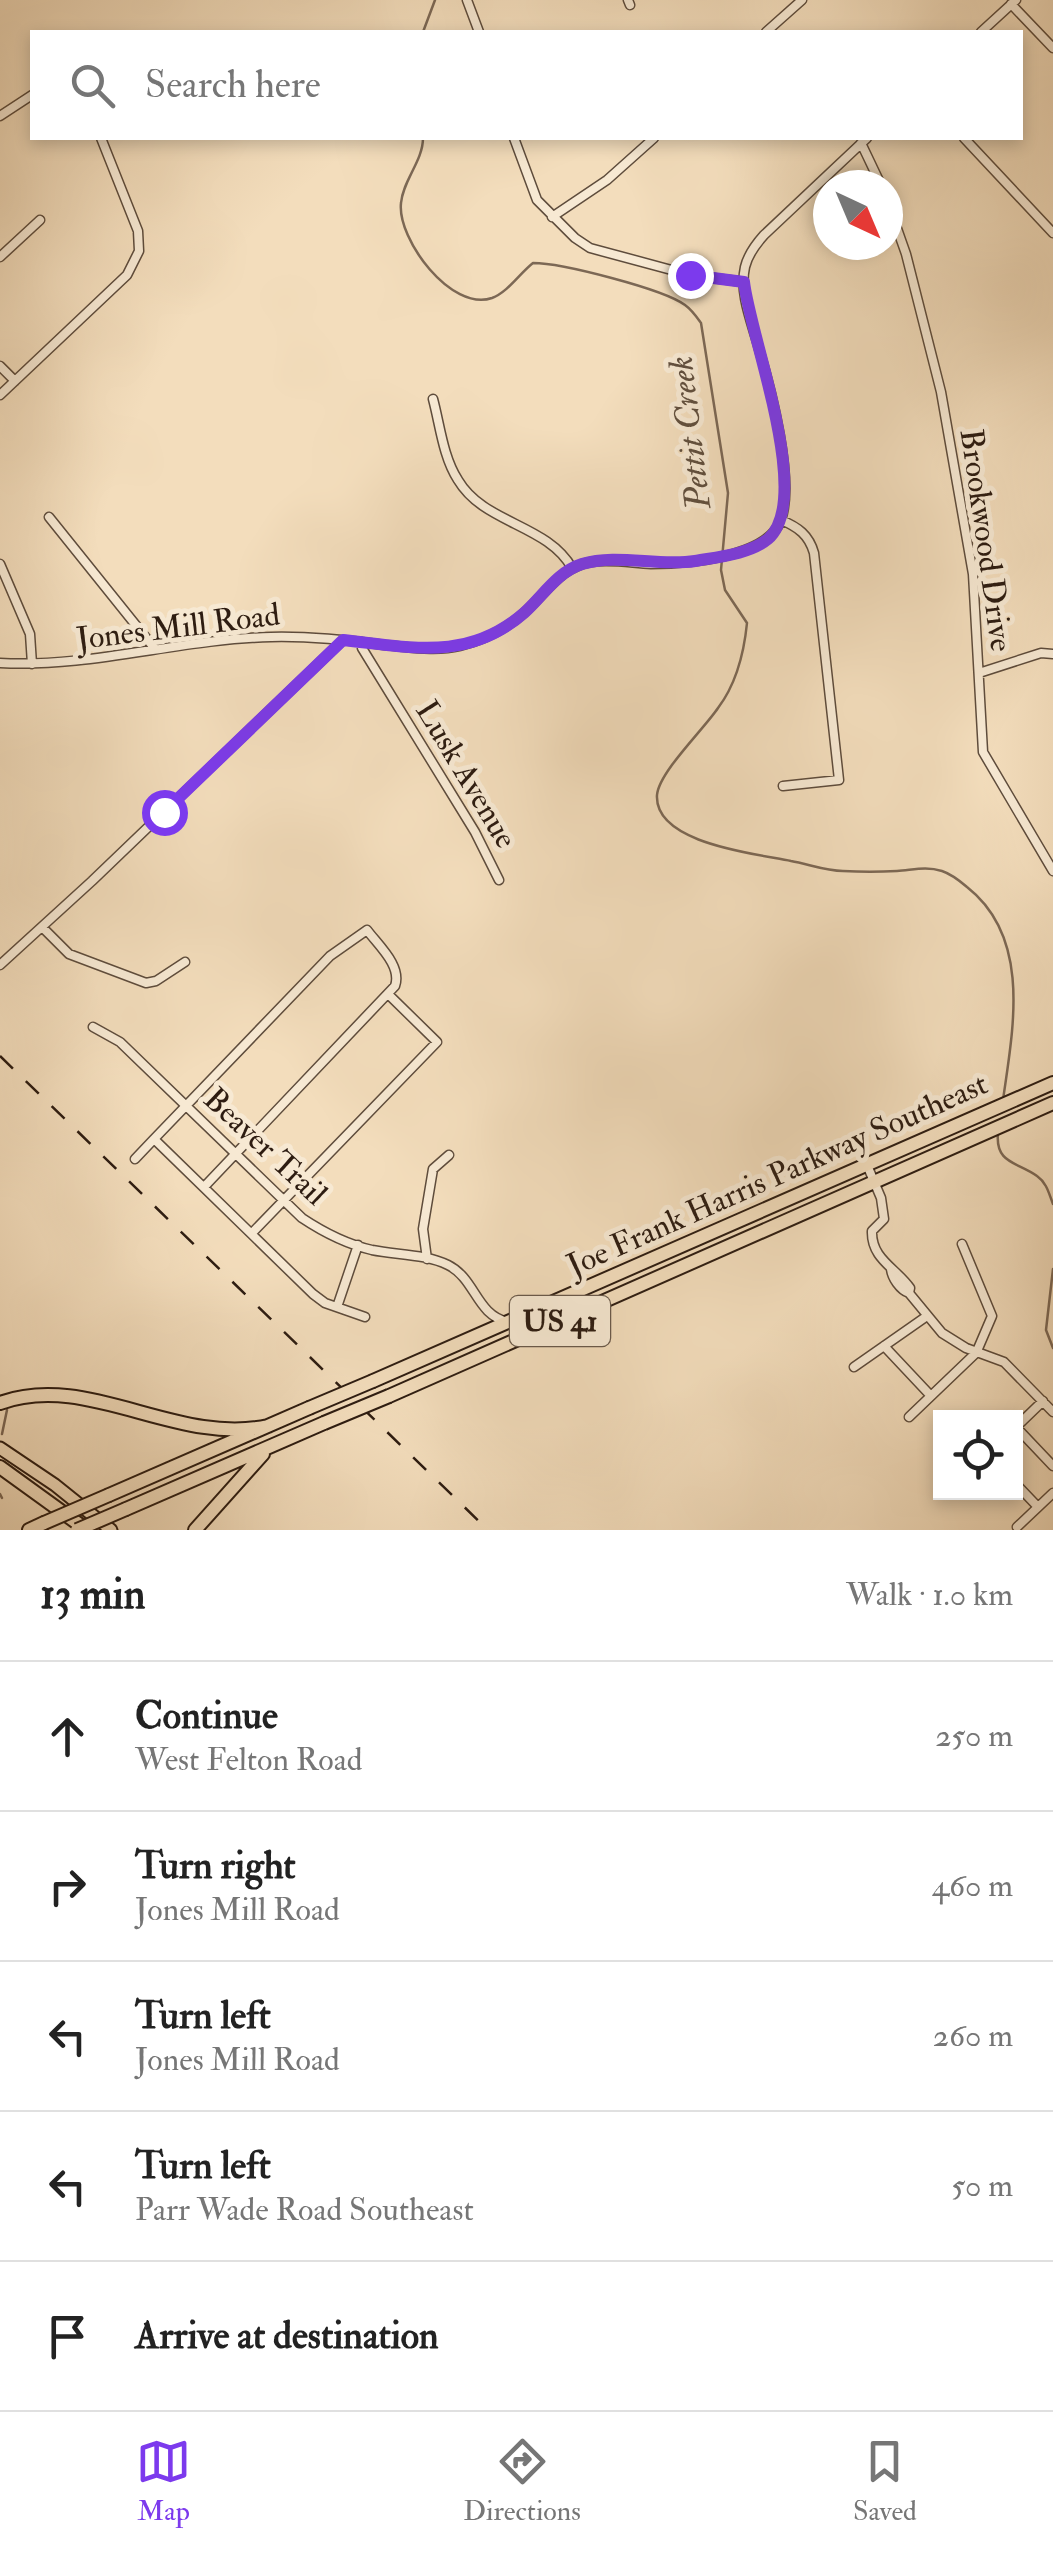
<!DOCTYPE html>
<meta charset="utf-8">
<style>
body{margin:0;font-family:"IM FELL Double Pica",serif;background:#f2f2f2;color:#222}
.controls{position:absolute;right:30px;bottom:30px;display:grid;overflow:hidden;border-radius:0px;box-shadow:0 5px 15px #0003}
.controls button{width:90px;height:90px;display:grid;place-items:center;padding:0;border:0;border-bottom:2px solid #e0e0e0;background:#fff;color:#222;font:50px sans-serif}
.compass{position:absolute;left:813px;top:170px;width:90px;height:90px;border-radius:50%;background:#fff;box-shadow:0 5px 15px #0003;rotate:136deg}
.stop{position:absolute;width:30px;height:30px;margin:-22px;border:8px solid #7c3aed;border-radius:50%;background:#fff}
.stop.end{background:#7c3aed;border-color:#fff;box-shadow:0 2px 10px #0008}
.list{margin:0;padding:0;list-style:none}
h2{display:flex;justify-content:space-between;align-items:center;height:130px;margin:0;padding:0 40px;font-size:42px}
h2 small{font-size:32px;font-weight:400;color:#767676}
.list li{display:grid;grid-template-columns:65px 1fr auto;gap:30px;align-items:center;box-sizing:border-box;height:150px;padding:0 40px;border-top:2px solid #e0e0e0}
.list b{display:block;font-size:38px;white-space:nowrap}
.list p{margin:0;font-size:32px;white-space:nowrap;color:#767676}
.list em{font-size:32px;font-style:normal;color:#767676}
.icon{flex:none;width:55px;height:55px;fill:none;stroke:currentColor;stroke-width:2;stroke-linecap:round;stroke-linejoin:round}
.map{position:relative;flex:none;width:1053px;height:1530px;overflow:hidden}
.search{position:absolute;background:#fff;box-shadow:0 5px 15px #0003;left:30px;right:30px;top:30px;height:110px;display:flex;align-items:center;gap:25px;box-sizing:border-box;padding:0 35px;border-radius:0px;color:#767676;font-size:38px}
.sheet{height:880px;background:#fff}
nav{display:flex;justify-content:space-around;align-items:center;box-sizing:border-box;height:140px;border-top:2px solid #e0e0e0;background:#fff;font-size:28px;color:#767676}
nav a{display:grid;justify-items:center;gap:5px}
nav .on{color:#7c3aed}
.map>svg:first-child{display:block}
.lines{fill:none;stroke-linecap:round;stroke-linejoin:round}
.stream{stroke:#7c6855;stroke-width:2.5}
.minor-casing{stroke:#5e4c3c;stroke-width:11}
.primary-casing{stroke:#2d1c11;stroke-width:15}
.trunk-casing{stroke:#2d1c11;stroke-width:16}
.minor{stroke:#f7e9d3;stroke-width:8}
.primary{stroke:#f3ddbc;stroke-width:11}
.trunk{stroke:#f3ddbc;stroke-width:12}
.rail{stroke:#2d1c11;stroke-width:2.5;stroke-dasharray:18 18;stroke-linecap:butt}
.trunk-bridge-casing{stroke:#2d1c11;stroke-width:16;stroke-linecap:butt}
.trunk-bridge{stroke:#f3ddbc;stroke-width:12}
.route{stroke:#7c3aed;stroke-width:12}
.labels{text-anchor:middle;stroke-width:10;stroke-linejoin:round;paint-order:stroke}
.shield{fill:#f7e9d3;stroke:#6a5a4b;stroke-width:2.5}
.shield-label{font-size:30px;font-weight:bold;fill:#2d1c11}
.street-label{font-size:32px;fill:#2d1c11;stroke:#f7e9d3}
.water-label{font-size:35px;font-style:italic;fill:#614f3e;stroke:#f7e9d3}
</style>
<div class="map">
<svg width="1053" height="1530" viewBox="0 0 1053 1530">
<rect width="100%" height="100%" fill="#f3ddbc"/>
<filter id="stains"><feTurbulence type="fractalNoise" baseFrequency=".002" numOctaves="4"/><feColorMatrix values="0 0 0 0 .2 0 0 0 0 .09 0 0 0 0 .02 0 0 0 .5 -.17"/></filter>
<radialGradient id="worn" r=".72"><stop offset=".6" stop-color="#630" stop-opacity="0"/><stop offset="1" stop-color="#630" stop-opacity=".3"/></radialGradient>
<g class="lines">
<!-- stream -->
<path class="stream" d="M 423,32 L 435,0
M 423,138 C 423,161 403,180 401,203 C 397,239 451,312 492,298 C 508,292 520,273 533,263 C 562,263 663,289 685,305 C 692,310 696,316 701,323 L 728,493 L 721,570 L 725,590 L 747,623 C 744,653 737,683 718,708 C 704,729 659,772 657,795 C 654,844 758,854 791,861 C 808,864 826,871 843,871 C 861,872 879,872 897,871 C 913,870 926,866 942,871 C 951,874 960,881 967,887 C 1032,938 1013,1029 1003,1100
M 998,1133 C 995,1164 1018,1162 1037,1176 C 1047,1183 1049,1194 1053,1204
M 1053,1269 L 1046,1330 L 1053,1348
M 2,1434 L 7,1410
M 0,1494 L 2,1498"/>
<!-- minor casing -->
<g class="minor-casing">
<path id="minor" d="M 467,0 L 479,32
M 628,0 L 630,5
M 1011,4 L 1053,48
M 766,32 L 802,0
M 981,32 L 1016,0
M 0,116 L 32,95
M 514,138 L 537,200 L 575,238 L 590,248 L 690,275 L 744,282
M 964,138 L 1053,233
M 861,143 L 881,185
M 888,203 L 906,254 L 941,392 L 973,574 L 983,752 L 1053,871
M 552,217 L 607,180 L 654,138
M 0,257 L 40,220
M 0,366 L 15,381
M 0,395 L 127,275 L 139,251 L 138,231 L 101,138
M 433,399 C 440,425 443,457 458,480 C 484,524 547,524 572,568
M 49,517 L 155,649
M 781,520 C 798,527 809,535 814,553 L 839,780 L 783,786
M 0,564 L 30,634 L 32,664
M 362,642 L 362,648 L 475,832 L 499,880
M 0,663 C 92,668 179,639 271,637 C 309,636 347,640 384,645 C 409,647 435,652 460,646 C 484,640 508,628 526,611 C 547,592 561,567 591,562 C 611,559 631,563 651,564 C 687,564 767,558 781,520 C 795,481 771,389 759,349 C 752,323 739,294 745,267 C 748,254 756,244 764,235 L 867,138
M 979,673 L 1041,653 L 1053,654
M 42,927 L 69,954 L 146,983 L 156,981 L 185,962
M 0,965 L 92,881 L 343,640
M 93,1027 L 120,1042 L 302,1218 C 323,1232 346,1244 372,1250 C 397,1255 426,1254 448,1265 C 476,1279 476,1315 508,1322
M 135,1159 L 154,1139
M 867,1165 L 881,1198 L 884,1219 L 872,1231 C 871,1259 896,1268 910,1288 L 909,1293
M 204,1187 L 395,986 C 402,966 379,946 367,930 L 330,956 L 154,1139 L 313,1294 L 325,1303 L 365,1317
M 252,1233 L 437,1042 L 388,994
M 962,1244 L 992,1316 L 977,1351
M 427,1259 L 423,1229 L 433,1169 L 449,1155
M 891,1269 C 892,1278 900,1290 909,1293 L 942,1333 L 966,1348 L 1004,1362 L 1053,1412
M 337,1307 L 358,1245
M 884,1346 L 931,1396
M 854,1367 L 927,1316
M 909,1417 L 978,1351
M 1016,1427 L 1053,1466
M 1016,1427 L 1043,1401
M 1016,1484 L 1038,1507
M 1017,1527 L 1053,1493"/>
</g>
<!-- primary casing -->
<g class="primary-casing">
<path id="primary" d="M 0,1448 L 55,1485 L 111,1530"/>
</g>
<!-- trunk casing -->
<g class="trunk-casing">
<path id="trunk" d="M 373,1381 L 1053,1083
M 389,1396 L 1053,1103
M 0,1403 C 87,1371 176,1446 268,1426
M 0,1467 L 87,1530
M 109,1495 L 309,1408
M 126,1509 L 324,1423
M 29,1530 L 44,1523
M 195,1530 L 263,1454"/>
</g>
<!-- minor -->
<use href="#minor" class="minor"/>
<!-- primary -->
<use href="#primary" class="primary"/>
<!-- trunk -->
<use href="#trunk" class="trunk"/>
<!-- rail -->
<path class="rail" d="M 0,1056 L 488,1530"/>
<!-- trunk-bridge casing -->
<g class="trunk-bridge-casing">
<path id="trunk-bridge" d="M 309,1408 L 373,1381
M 324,1423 L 389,1396
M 44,1523 L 109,1495
M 77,1530 L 126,1509"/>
</g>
<!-- trunk-bridge -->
<use href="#trunk-bridge" class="trunk-bridge"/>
</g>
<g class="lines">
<!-- route -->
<path class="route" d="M 164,812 L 343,640 C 410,647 468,662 524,613 C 543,596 557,572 582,564 C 617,553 658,567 695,561 C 718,557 750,554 768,539 C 814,499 750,337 744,282 L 690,275"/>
</g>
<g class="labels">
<!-- shield labels -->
<rect class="shield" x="510" y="1296" width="100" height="50" rx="8"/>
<g class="shield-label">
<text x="560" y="1331">US 41</text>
</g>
<!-- street labels -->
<g class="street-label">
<text transform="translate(987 540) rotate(82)" y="11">Brookwood Drive</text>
<text transform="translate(178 626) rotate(-7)" y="11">Jones Mill Road</text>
<text transform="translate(467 774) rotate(59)" y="11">Lusk Avenue</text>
<text transform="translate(266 1146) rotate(43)" y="11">Beaver Trail</text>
<text transform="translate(777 1174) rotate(-24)" y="11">Joe Frank Harris Parkway Southeast</text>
</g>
<!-- water labels -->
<g class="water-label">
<text transform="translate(689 433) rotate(-97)" y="12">Pettit Creek</text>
</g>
</g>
<rect width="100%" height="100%" filter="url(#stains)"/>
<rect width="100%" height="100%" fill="url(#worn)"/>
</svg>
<div class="controls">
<button><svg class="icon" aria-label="locate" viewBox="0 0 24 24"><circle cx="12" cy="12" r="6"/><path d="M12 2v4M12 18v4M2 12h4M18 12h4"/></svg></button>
</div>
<svg class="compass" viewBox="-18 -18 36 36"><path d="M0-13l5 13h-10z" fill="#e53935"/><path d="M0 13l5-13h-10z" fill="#767676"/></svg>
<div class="stop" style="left:164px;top:812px"></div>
<div class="stop end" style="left:690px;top:275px"></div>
<div class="search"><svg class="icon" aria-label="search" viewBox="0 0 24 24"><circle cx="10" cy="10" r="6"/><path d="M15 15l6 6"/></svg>Search here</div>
</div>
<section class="sheet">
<h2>13 min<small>Walk · 1.0 km</small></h2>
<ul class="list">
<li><svg class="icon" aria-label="ahead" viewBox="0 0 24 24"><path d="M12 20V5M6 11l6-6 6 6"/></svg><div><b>Continue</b><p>West Felton Road</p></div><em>250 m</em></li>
<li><svg class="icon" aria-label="right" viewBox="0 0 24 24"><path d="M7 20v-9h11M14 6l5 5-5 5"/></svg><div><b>Turn right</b><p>Jones Mill Road</p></div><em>460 m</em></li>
<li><svg class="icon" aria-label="left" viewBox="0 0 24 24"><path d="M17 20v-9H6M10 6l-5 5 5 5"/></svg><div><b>Turn left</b><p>Jones Mill Road</p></div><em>260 m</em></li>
<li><svg class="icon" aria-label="left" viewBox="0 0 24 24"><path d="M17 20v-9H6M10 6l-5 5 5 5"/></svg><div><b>Turn left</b><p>Parr Wade Road Southeast</p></div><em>50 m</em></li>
<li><svg class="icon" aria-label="arrive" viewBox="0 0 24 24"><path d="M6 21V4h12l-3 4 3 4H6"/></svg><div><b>Arrive at destination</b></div></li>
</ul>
</section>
<nav>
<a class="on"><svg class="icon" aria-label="map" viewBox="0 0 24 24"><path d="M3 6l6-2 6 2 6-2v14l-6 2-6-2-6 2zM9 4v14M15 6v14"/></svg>Map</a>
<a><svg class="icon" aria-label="directions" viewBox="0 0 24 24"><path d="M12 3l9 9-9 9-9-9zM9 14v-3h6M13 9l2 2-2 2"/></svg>Directions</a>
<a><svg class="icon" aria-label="saved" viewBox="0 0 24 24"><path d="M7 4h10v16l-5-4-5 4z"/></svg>Saved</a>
</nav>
